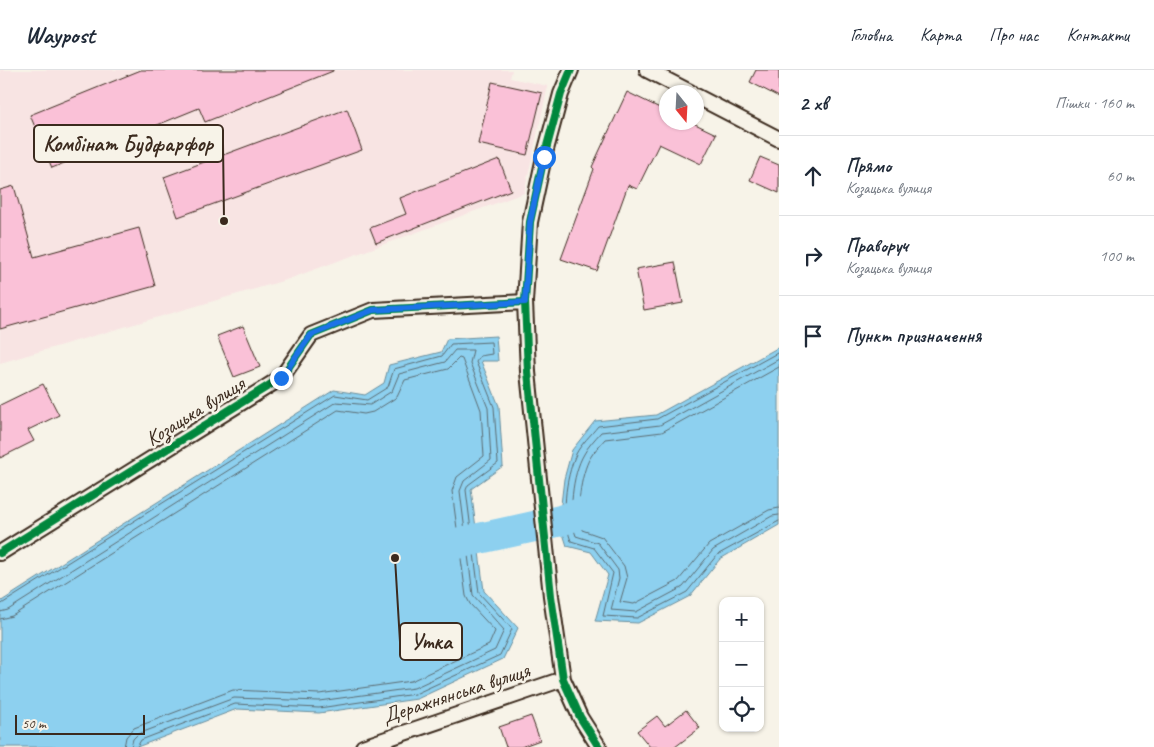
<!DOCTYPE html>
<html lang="uk">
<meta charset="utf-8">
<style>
body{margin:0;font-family:Caveat,sans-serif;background:#f2f2f3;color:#1f2937}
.controls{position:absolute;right:15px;bottom:15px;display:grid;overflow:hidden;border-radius:10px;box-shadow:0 1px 4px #0004}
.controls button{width:45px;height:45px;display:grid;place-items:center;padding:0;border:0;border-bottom:1px solid #e0e1e3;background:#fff;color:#1f2937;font:25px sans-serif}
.compass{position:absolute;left:659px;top:15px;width:45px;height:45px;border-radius:50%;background:#fff;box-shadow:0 1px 4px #0004;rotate:162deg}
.scale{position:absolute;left:15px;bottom:12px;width:130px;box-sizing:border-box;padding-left:5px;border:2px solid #3b2a1e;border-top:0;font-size:14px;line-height:18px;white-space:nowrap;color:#3b2a1e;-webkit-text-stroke:4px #f7f3e8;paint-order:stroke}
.stop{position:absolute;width:15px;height:15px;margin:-11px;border:4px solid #1a73e8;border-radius:50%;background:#fff}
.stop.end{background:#1a73e8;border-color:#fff;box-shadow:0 1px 5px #0008}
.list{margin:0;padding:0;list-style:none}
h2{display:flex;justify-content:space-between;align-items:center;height:65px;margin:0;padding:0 20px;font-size:21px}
h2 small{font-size:16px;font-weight:400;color:#747a83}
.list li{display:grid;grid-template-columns:32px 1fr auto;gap:15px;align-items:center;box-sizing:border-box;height:80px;padding:0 20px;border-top:1px solid #e0e1e3}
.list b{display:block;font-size:19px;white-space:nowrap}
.list p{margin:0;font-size:16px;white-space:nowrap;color:#747a83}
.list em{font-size:16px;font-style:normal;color:#747a83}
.icon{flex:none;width:28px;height:28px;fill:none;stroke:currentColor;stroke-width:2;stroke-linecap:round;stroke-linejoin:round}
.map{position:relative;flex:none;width:779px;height:677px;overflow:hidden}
header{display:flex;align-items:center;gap:30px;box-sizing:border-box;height:70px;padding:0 25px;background:#fff;border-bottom:1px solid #e0e1e3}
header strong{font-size:24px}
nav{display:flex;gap:28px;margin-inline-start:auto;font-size:18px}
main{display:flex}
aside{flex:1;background:#fff}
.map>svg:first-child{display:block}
.built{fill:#f8e4e3}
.water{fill:#8dd0ef;stroke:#6c8e9b}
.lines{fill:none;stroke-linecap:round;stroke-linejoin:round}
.shore{stroke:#5c6c72;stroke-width:1}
.river{stroke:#8dd0ef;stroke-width:31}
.building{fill:#fac1d7;stroke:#3b2a1e}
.street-casing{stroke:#3b2a1e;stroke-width:18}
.street{stroke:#f7f3e8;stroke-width:14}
.cycleway-casing{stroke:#f7f3e8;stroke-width:11}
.cycleway{stroke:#00873e;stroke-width:8}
.route{stroke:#1a73e8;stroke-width:6}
.labels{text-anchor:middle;stroke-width:5;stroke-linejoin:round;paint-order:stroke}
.street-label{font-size:21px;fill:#3b2a1e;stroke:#f7f3e8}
.leader{fill:none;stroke:#3b2a1e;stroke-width:2}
.callout-dot{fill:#3b2a1e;stroke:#f7f3e8;stroke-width:2}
.callout{fill:#f7f3e8;stroke:#3b2a1e;stroke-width:2}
.callout-label{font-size:22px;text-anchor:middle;font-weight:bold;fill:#3b2a1e}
</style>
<header>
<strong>Waypost</strong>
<nav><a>Головна</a><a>Карта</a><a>Про нас</a><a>Контакти</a></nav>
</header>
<main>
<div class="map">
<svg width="779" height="677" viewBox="0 0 779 677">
<rect width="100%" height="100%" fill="#f7f3e8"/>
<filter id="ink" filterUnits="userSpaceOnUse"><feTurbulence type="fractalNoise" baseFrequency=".02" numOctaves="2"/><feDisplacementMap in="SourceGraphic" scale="10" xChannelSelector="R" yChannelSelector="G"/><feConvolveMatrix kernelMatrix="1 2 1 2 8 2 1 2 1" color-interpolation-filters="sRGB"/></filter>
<g filter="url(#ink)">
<!-- built -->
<path class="built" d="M 0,0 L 512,0 L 510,8 L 548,16 L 524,123 L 286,210 L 0,293 Z"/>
<!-- water -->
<path class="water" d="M 496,266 L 498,291 L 481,291 L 499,336 L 503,396 L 471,419 L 484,521 L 518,558 L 503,589 L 417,629 L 319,643 L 237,639 L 137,677 L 0,677 L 0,532 L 334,320 L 365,325 L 384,313 L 389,295 L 441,282 L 447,269 Z
M 779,277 L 779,455 L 720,489 L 690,526 L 638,553 L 595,551 L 608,505 L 591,482 L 567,476 L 559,451 L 564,409 L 572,380 L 595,351 L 656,345 Z"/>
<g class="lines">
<!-- shore -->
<path class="shore" d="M 779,282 L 657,349 L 598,356 C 591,365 581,374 576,384 C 565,410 561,444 571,471 L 594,478 L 613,503 L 603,546 L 637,548 L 687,522 L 717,485 L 779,451
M 779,289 L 660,355 L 601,362 C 595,369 588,376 584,384 C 572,404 568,445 576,466 L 598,473 L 618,500 L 619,508 L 611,540 L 636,542 L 683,517 L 713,480 L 772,446 L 779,445
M 779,297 L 662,362 L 605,369 C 600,375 594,381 590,388 C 581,403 575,444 582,460 L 602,467 L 624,496 L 627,508 L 620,532 L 634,534 L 678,511 L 709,474 L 769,440 L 779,438
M 0,535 L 335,325 L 367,330 L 388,317 L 394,299 L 442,286 L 451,274 L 491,272 L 492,284 L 480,286 L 476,292 L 494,337 L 498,393 L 468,415 L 466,420 L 479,523 L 512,559 L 500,585 L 415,624 L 319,638 L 235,634 L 141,670 L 137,677
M 0,542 L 8,540 L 336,332 L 370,335 L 392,321 L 399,304 L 445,292 L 455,280 L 473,280 L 470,293 L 488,338 L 491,390 L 464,411 L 460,421 L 473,525 L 504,560 L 495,580 L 414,618 L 319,631 L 234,628 L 138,664 L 133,669 L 131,677
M 0,549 L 12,546 L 338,340 L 364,344 L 373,342 L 397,327 L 405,310 L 448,299 L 459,288 L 462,289 L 481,340 L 484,386 L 457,407 L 452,421 L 466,526 L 470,534 L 495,561 L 489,575 L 411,611 L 319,624 L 233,620 L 134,658 L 126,667 L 124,677"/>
<!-- river -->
<path class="river" d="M 436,478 L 559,451 L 598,437"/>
</g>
<!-- building -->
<path class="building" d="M 141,0 L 333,0 L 333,1 L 205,52 L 199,38 L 52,98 L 30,45 Z
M 756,0 L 779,0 L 779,27 L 750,12 Z
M 492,12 L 542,23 L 527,85 L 478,74 Z
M 627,22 L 666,41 L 666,52 L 691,52 L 716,64 L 701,94 L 659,74 L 637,119 L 628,115 L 597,201 L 561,189 L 594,99 L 592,97 Z
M 347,39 L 362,80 L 178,147 L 164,107 Z
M 760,87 L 779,95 L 779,123 L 750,110 Z
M 499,89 L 511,120 L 376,173 L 370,158 L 406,144 L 400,128 Z
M 14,116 L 34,187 L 139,158 L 155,216 L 0,259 L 0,120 Z
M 675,192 L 683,233 L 644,240 L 636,199 Z
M 243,256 L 260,297 L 234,307 L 217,266 Z
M 43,314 L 59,345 L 28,360 L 34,371 L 0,388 L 0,335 Z
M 686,640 L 700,658 L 675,677 L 650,677 L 637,661 L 657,646 L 665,656 Z
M 531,646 L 540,670 L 521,677 L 506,677 L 499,657 Z"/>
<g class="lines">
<!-- street casing -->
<g class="street-casing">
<path id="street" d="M 571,0 L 561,24 L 544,87 L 530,152 L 525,232 L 528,302 L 551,526 L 563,609 L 580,647 L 599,677
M 647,0 L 690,22
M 696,26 L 779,69
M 0,483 L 281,308 L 311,265 L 373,240 L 525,232
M 363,677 L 563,609"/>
</g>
<!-- street -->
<use href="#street" class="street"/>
<!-- cycleway casing -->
<g class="cycleway-casing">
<path id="cycleway" d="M 571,0 L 561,24 L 544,87 L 530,152 L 525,232 L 528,302 L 551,526 L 563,609 L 580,647 L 599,677
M 0,483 L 281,308 L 311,265 L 373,240 L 525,232"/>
</g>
<!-- cycleway -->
<use href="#cycleway" class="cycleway"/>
</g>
</g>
<g class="lines" filter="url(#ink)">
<!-- route -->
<path class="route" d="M 281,308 L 311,265 L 373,240 L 525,232 L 530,152 L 544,87"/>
</g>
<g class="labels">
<!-- street labels -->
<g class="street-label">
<text transform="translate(195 341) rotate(-32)" y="7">Козацька вулиця</text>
<text transform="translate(456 623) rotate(-18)" y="7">Деражнянська вулиця</text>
</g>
</g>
<!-- callouts -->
<path class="leader" d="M224 151L223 73M395 488L400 572"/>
<g class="callout-dot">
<circle cx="224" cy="151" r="5"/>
<circle cx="395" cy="488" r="5"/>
</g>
<g class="callout">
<rect x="34" y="55" width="189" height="37" rx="5"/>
<rect x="400" y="553" width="62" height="37" rx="5"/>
</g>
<g class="callout-label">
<text x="128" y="81">Комбінат Будфарфор</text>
<text x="431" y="579">Утка</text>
</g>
</svg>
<div class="controls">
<button>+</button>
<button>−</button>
<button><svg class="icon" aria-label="locate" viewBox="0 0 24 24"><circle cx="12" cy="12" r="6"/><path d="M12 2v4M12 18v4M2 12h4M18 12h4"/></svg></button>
</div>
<svg class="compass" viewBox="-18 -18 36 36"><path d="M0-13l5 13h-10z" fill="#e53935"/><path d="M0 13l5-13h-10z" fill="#747a83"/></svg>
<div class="scale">50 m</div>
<div class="stop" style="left:544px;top:87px"></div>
<div class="stop end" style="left:281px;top:308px"></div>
</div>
<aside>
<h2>2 хв<small>Пішки · 160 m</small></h2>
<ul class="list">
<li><svg class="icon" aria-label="ahead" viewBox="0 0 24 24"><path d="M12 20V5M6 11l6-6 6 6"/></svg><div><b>Прямо</b><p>Козацька вулиця</p></div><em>60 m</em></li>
<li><svg class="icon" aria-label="right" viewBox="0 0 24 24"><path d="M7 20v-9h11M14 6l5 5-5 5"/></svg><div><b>Праворуч</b><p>Козацька вулиця</p></div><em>100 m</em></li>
<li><svg class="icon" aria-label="arrive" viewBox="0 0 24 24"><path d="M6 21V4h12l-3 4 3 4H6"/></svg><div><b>Пункт призначення</b></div></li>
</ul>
</aside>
</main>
